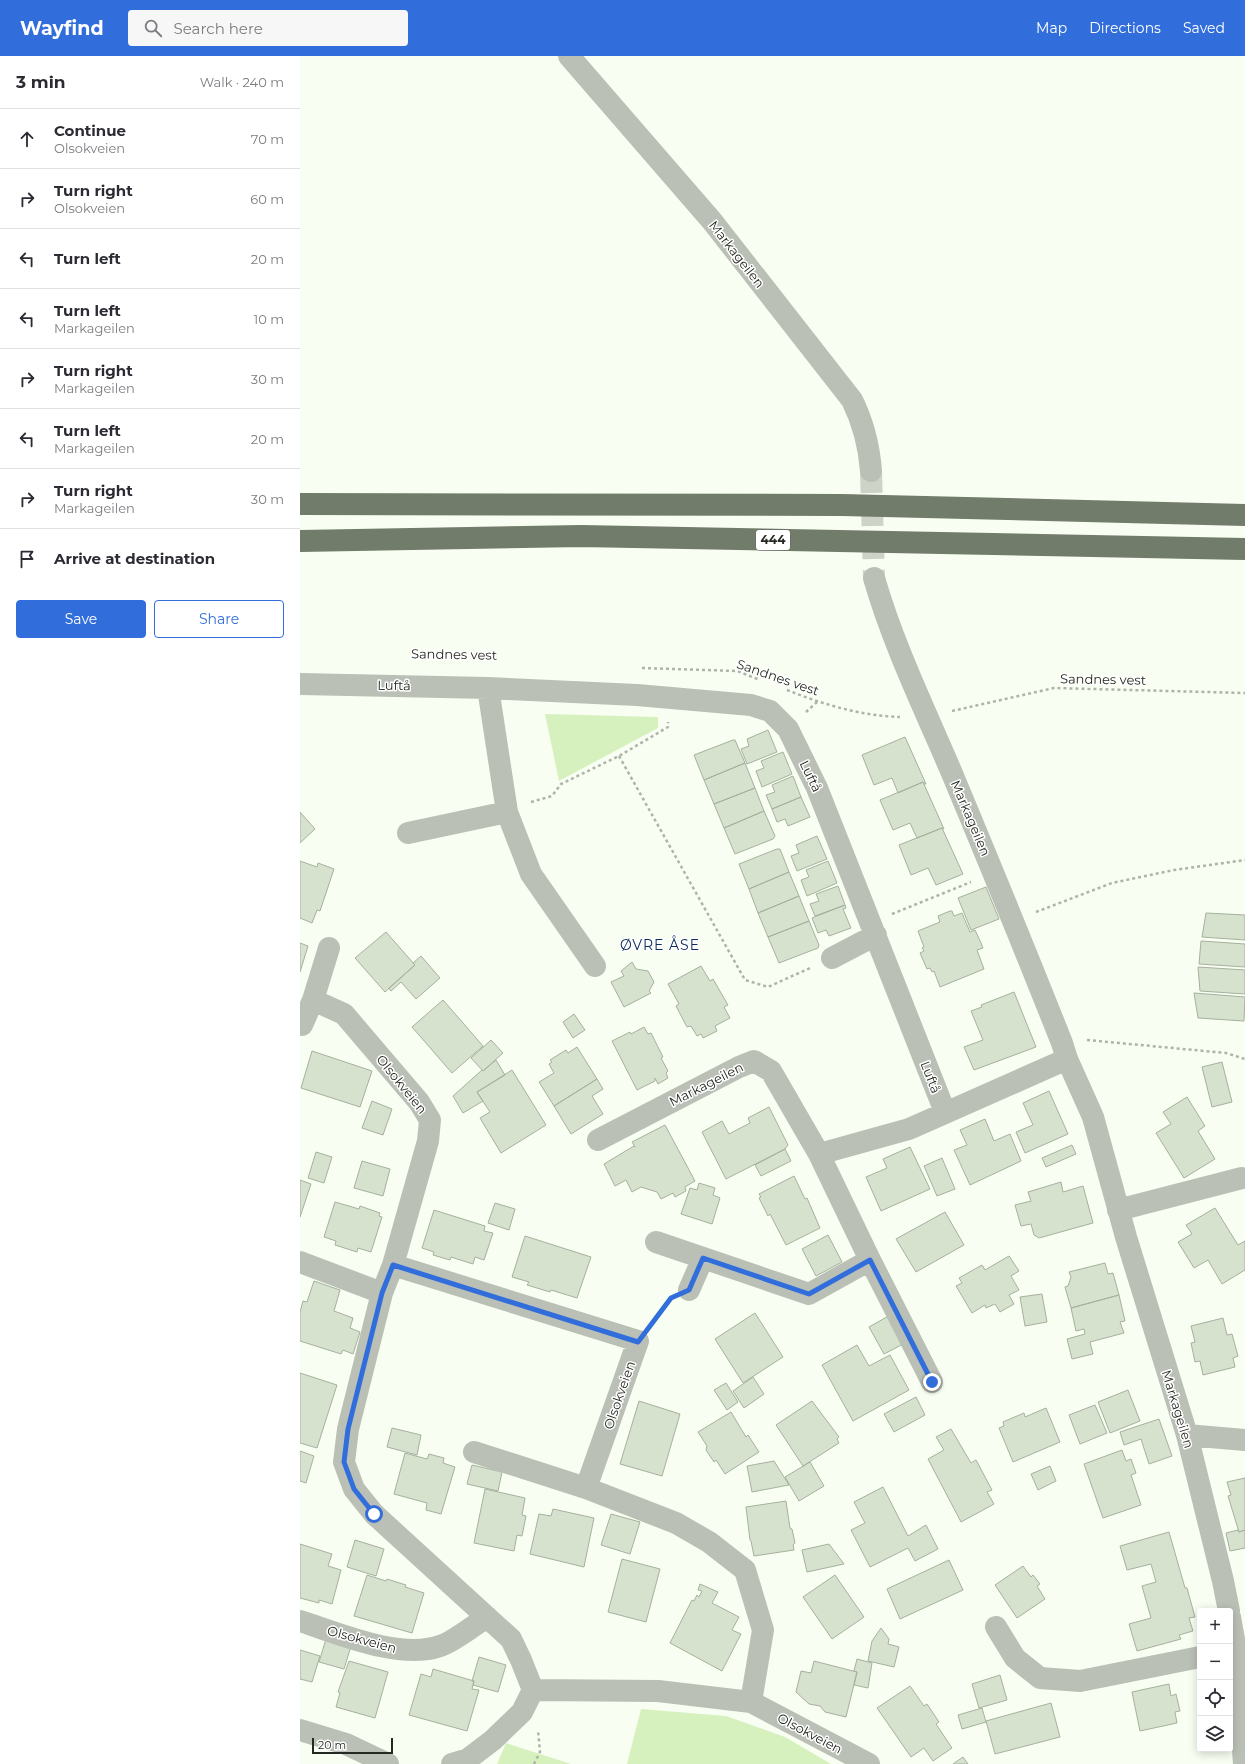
<!DOCTYPE html>
<meta charset="utf-8">
<style>
body{margin:0;font-family:Montserrat,sans-serif;background:#f7f7f7;color:#2b2b33}
.controls{position:absolute;right:12px;bottom:12px;display:grid;overflow:hidden;border-radius:4px;box-shadow:0 2px 10px #0003}
.controls button{width:36px;height:36px;display:grid;place-items:center;padding:0;border:0;border-bottom:1px solid #e1e1e2;background:#fff;color:#2b2b33;font:20px sans-serif}
.scale{position:absolute;left:12px;bottom:10px;width:81px;box-sizing:border-box;padding-left:4px;border:2px solid #252921;border-top:0;font-size:11px;line-height:14px;white-space:nowrap;color:#252921;-webkit-text-stroke:3px #fff;paint-order:stroke}
.stop{position:absolute;width:12px;height:12px;margin:-9px;border:3px solid #316edc;border-radius:50%;background:#fff}
.stop.end{background:#316edc;border-color:#fff;box-shadow:0 1px 4px #0008}
.list{margin:0;padding:0;list-style:none}
h2{display:flex;justify-content:space-between;align-items:center;height:52px;margin:0;padding:0 16px;font-size:17px}
h2 small{font-size:13px;font-weight:400;color:#7c7c81}
.list li{display:grid;grid-template-columns:26px 1fr auto;gap:12px;align-items:center;box-sizing:border-box;height:60px;padding:0 16px;border-top:1px solid #e1e1e2}
.list b{display:block;font-size:15px;white-space:nowrap}
.list p{margin:0;font-size:13px;white-space:nowrap;color:#7c7c81}
.list em{font-size:13px;font-style:normal;color:#7c7c81}
.actions{display:flex;gap:8px;padding:12px 16px}
.actions a{flex:1;padding:9px 0;border:1px solid #316edc;border-radius:4px;text-align:center;font-size:14px;color:#316edc}
.actions .main{background:#316edc;color:#fff}
.icon{flex:none;width:22px;height:22px;fill:none;stroke:currentColor;stroke-width:2;stroke-linecap:round;stroke-linejoin:round}
.map{position:relative;flex:none;width:945px;height:1708px;overflow:hidden}
header{display:flex;align-items:center;gap:24px;box-sizing:border-box;height:56px;padding:0 20px;background:#316edc;color:#fff}
header strong{font-size:19px}
nav{display:flex;gap:22px;margin-inline-start:auto;font-size:14px}
.search{width:280px;height:36px;background:#f7f7f7;display:flex;align-items:center;gap:10px;box-sizing:border-box;padding:0 14px;border-radius:4px;color:#7c7c81;font-size:15px}
main{display:flex}
aside{flex:1;background:#fff}
.map>svg:first-child{display:block}
.green{fill:#d6f1be}
.building{fill:#d6e2cd;stroke:#a6b19d}
.lines{fill:none;stroke-linecap:round;stroke-linejoin:round}
.minor-tunnel{stroke:#ced3c8;stroke-width:22;stroke-dasharray:22 11;stroke-linecap:butt}
.path{stroke:#afb4aa;stroke-width:2.5;stroke-dasharray:3 3;stroke-linecap:butt}
.minor{stroke:#bbc0b7;stroke-width:22}
.highway{stroke:#727c6a;stroke-width:22}
.route{stroke:#316edc;stroke-width:5}
.labels{text-anchor:middle;stroke-width:3;stroke-linejoin:round;paint-order:stroke}
.shield{fill:#fff;stroke:#666964;stroke-width:1}
.shield-label{font-size:12px;font-weight:bold;fill:#252921}
.street-label{font-size:13px;fill:#252921;stroke:#fff}
.neighbourhood-label{font-size:14px;letter-spacing:1px;fill:#0f2c61;stroke:#fff}
</style>
<header>
<strong>Wayfind</strong>
<div class="search"><svg class="icon" aria-label="search" viewBox="0 0 24 24"><circle cx="10" cy="10" r="6"/><path d="M15 15l6 6"/></svg>Search here</div>
<nav><a>Map</a><a>Directions</a><a>Saved</a></nav>
</header>
<main>
<aside>
<h2>3 min<small>Walk · 240 m</small></h2>
<ul class="list">
<li><svg class="icon" aria-label="ahead" viewBox="0 0 24 24"><path d="M12 20V5M6 11l6-6 6 6"/></svg><div><b>Continue</b><p>Olsokveien</p></div><em>70 m</em></li>
<li><svg class="icon" aria-label="right" viewBox="0 0 24 24"><path d="M7 20v-9h11M14 6l5 5-5 5"/></svg><div><b>Turn right</b><p>Olsokveien</p></div><em>60 m</em></li>
<li><svg class="icon" aria-label="left" viewBox="0 0 24 24"><path d="M17 20v-9H6M10 6l-5 5 5 5"/></svg><div><b>Turn left</b></div><em>20 m</em></li>
<li><svg class="icon" aria-label="left" viewBox="0 0 24 24"><path d="M17 20v-9H6M10 6l-5 5 5 5"/></svg><div><b>Turn left</b><p>Markageilen</p></div><em>10 m</em></li>
<li><svg class="icon" aria-label="right" viewBox="0 0 24 24"><path d="M7 20v-9h11M14 6l5 5-5 5"/></svg><div><b>Turn right</b><p>Markageilen</p></div><em>30 m</em></li>
<li><svg class="icon" aria-label="left" viewBox="0 0 24 24"><path d="M17 20v-9H6M10 6l-5 5 5 5"/></svg><div><b>Turn left</b><p>Markageilen</p></div><em>20 m</em></li>
<li><svg class="icon" aria-label="right" viewBox="0 0 24 24"><path d="M7 20v-9h11M14 6l5 5-5 5"/></svg><div><b>Turn right</b><p>Markageilen</p></div><em>30 m</em></li>
<li><svg class="icon" aria-label="arrive" viewBox="0 0 24 24"><path d="M6 21V4h12l-3 4 3 4H6"/></svg><div><b>Arrive at destination</b></div></li>
</ul>
<div class="actions"><a class="main">Save</a><a>Share</a></div>
</aside>
<div class="map">
<svg width="945" height="1708" viewBox="0 0 945 1708">
<rect width="100%" height="100%" fill="#f8fef2"/>
<!-- green -->
<path class="green" d="M 245,658 L 358,661 L 358,672 L 259,725 Z
M 341,1653 L 426,1660 L 485,1681 L 531,1708 L 327,1708 Z
M 206,1687 L 271,1708 L 197,1708 Z"/>
<!-- building -->
<path class="building" d="M 468,674 L 477,696 L 447,708 L 441,693 L 449,690 L 447,683 Z
M 605,681 L 626,728 L 624,728 L 623,726 L 598,737 L 592,722 L 574,729 L 562,699 Z
M 433,684 L 435,684 L 445,707 L 404,724 L 394,699 Z
M 483,696 L 492,718 L 462,731 L 456,715 L 464,712 L 461,705 Z
M 445,707 L 455,732 L 414,748 L 404,724 Z
M 493,720 L 501,741 L 472,753 L 466,739 L 475,736 L 472,729 Z
M 623,726 L 644,773 L 642,772 L 617,782 L 610,767 L 593,774 L 580,744 Z
M 455,732 L 464,755 L 424,772 L 414,748 Z
M 501,741 L 510,761 L 488,770 L 485,763 L 477,766 L 472,753 Z
M 464,755 L 475,780 L 473,783 L 435,798 L 424,772 Z
M 0,756 L 15,773 L 0,787 Z
M 642,772 L 663,818 L 636,829 L 628,812 L 611,819 L 599,789 Z
M 517,780 L 527,803 L 497,815 L 491,800 L 499,797 L 496,789 Z
M 477,793 L 480,793 L 489,816 L 449,833 L 439,808 Z
M 0,805 L 17,811 L 18,807 L 34,813 L 20,855 L 17,854 L 12,867 L 0,862 Z
M 528,805 L 537,827 L 507,840 L 501,824 L 509,821 L 506,814 Z
M 489,816 L 499,840 L 458,857 L 449,833 Z
M 538,830 L 545,849 L 515,860 L 510,848 L 519,845 L 516,838 Z
M 686,831 L 699,863 L 671,874 L 658,842 Z
M 499,840 L 509,865 L 468,881 L 458,857 Z
M 545,849 L 546,852 L 543,853 L 551,872 L 529,880 L 526,874 L 518,877 L 512,862 Z
M 650,855 L 652,855 L 654,860 L 662,857 L 670,876 L 675,874 L 681,887 L 683,892 L 677,894 L 684,913 L 640,931 L 634,915 L 632,916 L 630,912 L 627,913 L 620,897 L 624,895 L 622,892 L 624,891 L 618,875 L 640,866 L 638,860 Z
M 906,857 L 945,859 L 945,884 L 902,881 Z
M 509,865 L 519,889 L 518,892 L 479,907 L 468,881 Z
M 86,876 L 115,909 L 85,936 L 55,902 Z
M 901,885 L 945,888 L 945,911 L 899,908 Z
M 0,887 L 8,890 L 0,916 Z
M 121,900 L 140,922 L 116,943 L 101,926 L 91,935 L 89,932 L 115,909 L 113,907 Z
M 332,906 L 336,913 L 348,915 L 354,926 L 349,935 L 351,937 L 324,951 L 311,926 L 324,920 L 321,915 Z
M 401,910 L 410,925 L 413,923 L 428,949 L 424,951 L 430,962 L 415,970 L 417,975 L 403,982 L 401,978 L 397,980 L 391,970 L 387,971 L 376,950 L 379,948 L 368,928 Z
M 898,911 L 945,914 L 945,938 L 900,935 Z
M 714,936 L 736,991 L 674,1014 L 664,991 L 683,984 L 671,955 L 682,951 L 681,949 Z
M 894,937 L 945,941 L 944,965 L 898,962 Z
M 143,944 L 183,990 L 152,1017 L 112,971 Z
M 274,958 L 285,974 L 273,982 L 263,966 Z
M 344,971 L 348,978 L 351,977 L 363,1001 L 361,1002 L 368,1015 L 366,1017 L 368,1022 L 358,1028 L 355,1022 L 355,1025 L 337,1034 L 312,985 L 330,976 L 331,978 Z
M 191,984 L 203,997 L 183,1015 L 171,1002 Z
M 277,991 L 297,1023 L 254,1050 L 239,1026 L 254,1017 L 249,1008 L 252,1006 L 250,1004 L 266,994 L 268,997 Z
M 12,995 L 72,1015 L 60,1051 L 1,1032 Z
M 196,1004 L 205,1019 L 177,1036 L 183,1045 L 163,1057 L 153,1040 L 182,1014 L 183,1015 Z
M 922,1006 L 932,1046 L 912,1051 L 902,1011 Z
M 212,1014 L 246,1069 L 201,1097 L 180,1062 L 190,1056 L 177,1036 Z
M 297,1023 L 303,1033 L 292,1040 L 303,1058 L 271,1078 L 254,1050 Z
M 749,1035 L 768,1078 L 725,1097 L 716,1076 L 733,1069 L 723,1047 Z
M 887,1041 L 905,1070 L 898,1075 L 915,1103 L 884,1122 L 856,1077 L 871,1068 L 863,1056 Z
M 72,1045 L 92,1053 L 83,1079 L 62,1072 Z
M 469,1051 L 488,1089 L 485,1093 L 426,1123 L 402,1076 L 422,1065 L 429,1078 L 450,1067 L 448,1062 Z
M 685,1063 L 694,1085 L 710,1078 L 721,1105 L 670,1129 L 654,1094 L 667,1089 L 660,1074 Z
M 365,1069 L 395,1125 L 385,1131 L 386,1135 L 375,1141 L 373,1137 L 361,1143 L 357,1136 L 341,1131 L 332,1136 L 326,1124 L 315,1130 L 304,1108 L 334,1090 L 335,1091 L 332,1086 Z
M 772,1089 L 776,1098 L 746,1111 L 742,1102 Z
M 610,1091 L 630,1133 L 581,1155 L 566,1121 L 587,1112 L 583,1103 Z
M 485,1093 L 491,1105 L 461,1120 L 455,1109 Z
M 16,1096 L 32,1101 L 24,1127 L 8,1122 Z
M 642,1102 L 655,1133 L 637,1140 L 624,1110 Z
M 62,1105 L 90,1113 L 83,1140 L 54,1132 Z
M 494,1120 L 505,1143 L 507,1142 L 520,1172 L 486,1189 L 470,1158 L 468,1160 L 459,1142 L 461,1141 L 459,1138 Z
M 0,1124 L 11,1128 L 0,1161 Z
M 761,1126 L 763,1136 L 783,1130 L 793,1167 L 739,1182 L 734,1179 L 731,1168 L 721,1170 L 715,1149 L 731,1145 L 728,1136 Z
M 399,1127 L 415,1132 L 413,1139 L 420,1142 L 412,1168 L 381,1158 L 390,1132 L 397,1134 Z
M 35,1146 L 59,1153 L 60,1150 L 80,1157 L 79,1160 L 82,1161 L 71,1196 L 58,1192 L 57,1196 L 35,1189 L 36,1185 L 24,1181 Z
M 195,1147 L 215,1153 L 209,1174 L 188,1167 Z
M 915,1152 L 938,1189 L 945,1185 L 945,1214 L 922,1228 L 908,1204 L 894,1212 L 878,1186 L 892,1178 L 886,1169 Z
M 134,1154 L 185,1170 L 184,1175 L 193,1177 L 184,1204 L 175,1201 L 173,1208 L 151,1201 L 150,1204 L 133,1199 L 134,1196 L 122,1192 Z
M 645,1156 L 664,1189 L 616,1216 L 596,1183 Z
M 528,1179 L 542,1206 L 516,1220 L 502,1193 Z
M 225,1180 L 291,1201 L 277,1242 L 251,1234 L 250,1236 L 227,1229 L 229,1226 L 212,1221 Z
M 709,1200 L 719,1215 L 711,1220 L 719,1234 L 709,1239 L 714,1248 L 700,1256 L 695,1248 L 686,1252 L 685,1249 L 672,1257 L 656,1230 L 662,1227 L 659,1222 L 682,1209 L 685,1214 Z
M 805,1207 L 808,1218 L 813,1217 L 819,1239 L 771,1252 L 765,1231 L 768,1230 L 771,1221 L 769,1216 Z
M 14,1225 L 40,1234 L 34,1255 L 53,1262 L 50,1272 L 60,1276 L 53,1298 L 43,1294 L 41,1298 L 0,1285 L 0,1256 L 3,1245 L 7,1246 Z
M 742,1238 L 747,1266 L 725,1270 L 720,1241 Z
M 819,1239 L 825,1265 L 820,1266 L 824,1277 L 790,1286 L 793,1298 L 772,1303 L 767,1283 L 785,1278 L 784,1273 L 776,1275 L 771,1252 Z
M 455,1257 L 483,1301 L 443,1327 L 415,1283 Z
M 592,1258 L 607,1286 L 584,1298 L 569,1271 Z
M 923,1262 L 927,1279 L 932,1278 L 938,1300 L 933,1302 L 935,1311 L 903,1319 L 900,1305 L 895,1306 L 891,1287 L 895,1286 L 891,1270 Z
M 557,1289 L 569,1310 L 590,1299 L 609,1334 L 553,1365 L 522,1309 Z
M 0,1317 L 37,1329 L 17,1392 L 0,1387 Z
M 453,1321 L 464,1338 L 444,1352 L 433,1335 Z
M 426,1327 L 438,1346 L 427,1354 L 414,1334 Z
M 828,1334 L 840,1365 L 810,1377 L 798,1346 Z
M 616,1341 L 625,1359 L 594,1376 L 584,1358 Z
M 339,1345 L 380,1358 L 362,1420 L 320,1408 Z
M 512,1345 L 539,1381 L 537,1383 L 539,1387 L 503,1410 L 476,1369 Z
M 795,1349 L 807,1377 L 780,1388 L 769,1359 Z
M 746,1352 L 760,1386 L 713,1406 L 699,1372 L 704,1370 L 703,1366 L 724,1357 L 725,1361 Z
M 431,1356 L 446,1381 L 448,1379 L 459,1396 L 425,1418 L 416,1404 L 414,1406 L 406,1394 L 407,1390 L 398,1376 Z
M 859,1363 L 872,1400 L 849,1408 L 841,1383 L 824,1389 L 820,1376 Z
M 92,1372 L 121,1379 L 117,1399 L 87,1391 Z
M 651,1373 L 671,1407 L 676,1404 L 692,1434 L 687,1436 L 694,1448 L 661,1466 L 628,1403 L 644,1394 L 636,1381 Z
M 822,1394 L 826,1405 L 831,1403 L 836,1417 L 831,1419 L 841,1449 L 803,1462 L 784,1408 Z
M 0,1395 L 14,1400 L 6,1427 L 0,1425 Z
M 105,1397 L 127,1403 L 129,1398 L 144,1402 L 143,1407 L 155,1411 L 141,1458 L 126,1454 L 127,1447 L 94,1438 Z
M 474,1405 L 489,1429 L 452,1436 L 447,1410 Z
M 510,1406 L 524,1430 L 499,1445 L 485,1421 Z
M 172,1409 L 202,1416 L 198,1435 L 167,1428 Z
M 750,1410 L 756,1425 L 738,1434 L 731,1418 Z
M 945,1422 L 945,1474 L 939,1476 L 928,1440 L 931,1439 L 927,1426 Z
M 583,1431 L 608,1480 L 626,1469 L 638,1493 L 615,1505 L 608,1492 L 570,1511 L 551,1474 L 565,1467 L 554,1446 Z
M 185,1433 L 225,1442 L 222,1459 L 226,1460 L 222,1480 L 217,1479 L 214,1495 L 174,1487 Z
M 486,1445 L 490,1472 L 492,1473 L 495,1487 L 493,1489 L 494,1494 L 454,1500 L 451,1485 L 450,1484 L 446,1451 Z
M 253,1453 L 294,1462 L 284,1511 L 230,1498 L 239,1458 L 251,1460 Z
M 311,1458 L 340,1466 L 330,1498 L 301,1489 Z
M 938,1474 L 939,1476 L 945,1474 L 945,1492 L 930,1495 L 926,1477 Z
M 869,1476 L 885,1532 L 887,1532 L 895,1561 L 889,1562 L 893,1575 L 879,1579 L 881,1583 L 837,1595 L 829,1568 L 851,1562 L 842,1530 L 856,1526 L 851,1508 L 827,1514 L 820,1490 Z
M 55,1484 L 84,1493 L 76,1520 L 47,1511 Z
M 0,1488 L 32,1498 L 28,1510 L 41,1514 L 32,1548 L 19,1544 L 19,1547 L 0,1542 Z
M 529,1488 L 544,1508 L 507,1516 L 502,1494 Z
M 322,1503 L 360,1513 L 346,1566 L 308,1556 Z
M 649,1504 L 663,1534 L 600,1563 L 587,1533 Z
M 723,1510 L 731,1521 L 733,1519 L 740,1528 L 737,1530 L 745,1543 L 717,1562 L 695,1529 Z
M 67,1519 L 86,1525 L 87,1523 L 106,1529 L 105,1531 L 124,1537 L 112,1577 L 54,1560 Z
M 535,1519 L 564,1561 L 532,1583 L 503,1541 Z
M 400,1528 L 418,1536 L 412,1547 L 439,1561 L 432,1574 L 441,1578 L 422,1615 L 370,1587 L 392,1544 L 394,1545 L 397,1539 L 399,1541 L 402,1535 L 398,1534 Z
M 581,1572 L 589,1583 L 588,1588 L 599,1591 L 594,1611 L 568,1605 L 572,1585 Z
M 26,1583 L 51,1590 L 44,1613 L 19,1606 Z
M 0,1594 L 20,1600 L 12,1626 L 0,1623 Z
M 179,1601 L 206,1609 L 198,1636 L 173,1629 L 174,1625 L 172,1625 Z
M 557,1603 L 572,1607 L 568,1632 L 554,1629 L 557,1616 L 554,1615 Z
M 49,1605 L 88,1616 L 75,1662 L 36,1651 L 40,1637 L 38,1636 Z
M 514,1605 L 557,1616 L 546,1661 L 525,1656 L 520,1650 L 509,1648 L 496,1636 L 501,1615 L 511,1617 Z
M 133,1613 L 174,1625 L 172,1633 L 179,1634 L 167,1675 L 109,1659 L 121,1618 L 131,1621 Z
M 700,1619 L 707,1644 L 679,1652 L 672,1628 Z
M 869,1628 L 871,1640 L 876,1638 L 880,1655 L 875,1656 L 877,1667 L 840,1675 L 832,1636 Z
M 610,1630 L 624,1650 L 627,1648 L 639,1666 L 636,1668 L 652,1692 L 633,1705 L 624,1692 L 611,1701 L 577,1652 Z
M 751,1647 L 760,1681 L 695,1698 L 686,1665 Z
M 682,1652 L 686,1666 L 662,1673 L 658,1659 Z
M 663,1701 L 668,1708 L 653,1708 Z"/>
<g class="lines">
<!-- minor-tunnel -->
<path class="minor-tunnel" d="M 571,415 L 574,522"/>
<!-- path -->
<path class="path" d="M 342,612 L 437,615 L 460,624
M 487,634 C 522,648 561,660 600,661
M 652,655 L 754,632 L 945,637
M 506,656 L 517,646
M 319,700 L 445,924 L 468,931 L 510,912
M 231,746 L 252,740 L 261,728 L 319,700 L 368,671 L 368,666
M 736,856 L 812,827 L 874,814 L 945,804
M 592,858 L 671,826
M 787,984 L 926,997 L 945,1003
M 353,1266 L 368,1246
M 234,1708 L 240,1696 L 238,1674"/>
<!-- minor -->
<path class="minor" d="M 269,0 L 412,165 L 552,344 C 564,368 569,389 571,415
M 574,522 C 593,588 624,652 651,715 C 689,806 726,896 762,987 L 767,1003
M 0,628 L 188,632 L 337,639 L 451,649 L 470,655 L 488,673 L 517,732 L 645,1056
M 188,632 L 207,756 L 231,818 L 295,910
M 108,777 L 207,756
M 532,902 L 576,879
M 13,944 L 44,958 L 119,1046 L 130,1064 L 128,1085 L 93,1209 L 82,1237 L 48,1373 L 44,1406 L 54,1433 L 74,1458 L 211,1583 L 221,1604 L 233,1634
M 2,969 L 13,944 L 29,892
M 298,1084 L 439,1011 L 454,1005 L 471,1015 L 519,1098 L 570,1204 L 632,1326
M 519,1098 L 609,1073 L 767,1003 L 793,1061 L 826,1181 L 887,1379 L 923,1525 L 929,1555
M 818,1154 L 942,1122
M 356,1186 L 509,1238 L 570,1204
M 0,1206 L 82,1237
M 93,1209 L 338,1285 L 286,1432 L 376,1467 L 409,1486 L 445,1514 L 463,1574 L 451,1646
M 389,1234 L 403,1202
M 887,1379 L 945,1384
M 174,1396 L 286,1432
M 930,1561 L 936,1594 L 944,1708
M 0,1565 C 40,1578 100,1604 140,1590 C 152,1587 176,1568 187,1561
M 696,1571 L 715,1602 L 740,1622 L 780,1625 L 900,1601
M 0,1674 L 46,1688 L 88,1708
M 152,1708 L 168,1703 L 193,1684 L 222,1656 L 233,1634 L 358,1635 L 451,1646 L 569,1708"/>
<!-- highway -->
<path class="highway" d="M 0,448 L 542,449 L 945,459
M 0,485 L 281,480 L 945,493"/>
</g>
<g class="lines">
<!-- route -->
<path class="route" d="M 74,1458 L 54,1433 L 44,1406 L 48,1373 L 82,1237 L 93,1209 L 338,1286 L 371,1242 L 389,1234 L 403,1202 L 509,1238 L 570,1204 L 632,1326"/>
</g>
<g class="labels">
<!-- shield labels -->
<rect class="shield" x="456" y="474" width="34" height="20" rx="3"/>
<g class="shield-label">
<text x="473" y="488">444</text>
</g>
<!-- street labels -->
<g class="street-label">
<text transform="translate(437 198) rotate(52)" y="5">Markageilen</text>
<text transform="translate(154 598) rotate(1)" y="5">Sandnes vest</text>
<text transform="translate(478 621) rotate(19)" y="5">Sandnes vest</text>
<text transform="translate(803 623) rotate(1)" y="5">Sandnes vest</text>
<text transform="translate(94 629) rotate(1)" y="5">Luftå</text>
<text transform="translate(511 720) rotate(64)" y="5">Luftå</text>
<text transform="translate(671 762) rotate(67)" y="5">Markageilen</text>
<text transform="translate(631 1021) rotate(69)" y="5">Luftå</text>
<text transform="translate(102 1028) rotate(51)" y="5">Olsokveien</text>
<text transform="translate(406 1028) rotate(-27)" y="5">Markageilen</text>
<text transform="translate(319 1339) rotate(-71)" y="5">Olsokveien</text>
<text transform="translate(878 1353) rotate(73)" y="5">Markageilen</text>
<text transform="translate(62 1583) rotate(15)" y="5">Olsokveien</text>
<text transform="translate(510 1677) rotate(28)" y="5">Olsokveien</text>
</g>
<!-- neighbourhood labels -->
<g class="neighbourhood-label">
<text x="360" y="894">ØVRE ÅSE</text>
</g>
</g>
</svg>
<div class="controls">
<button>+</button>
<button>−</button>
<button><svg class="icon" aria-label="locate" viewBox="0 0 24 24"><circle cx="12" cy="12" r="6"/><path d="M12 2v4M12 18v4M2 12h4M18 12h4"/></svg></button>
<button><svg class="icon" aria-label="layers" viewBox="0 0 24 24"><path d="M12 4l9 5-9 5-9-5zM3 14l9 5 9-5"/></svg></button>
</div>
<div class="scale">20 m</div>
<div class="stop" style="left:74px;top:1458px"></div>
<div class="stop end" style="left:632px;top:1326px"></div>
</div>
</main>
